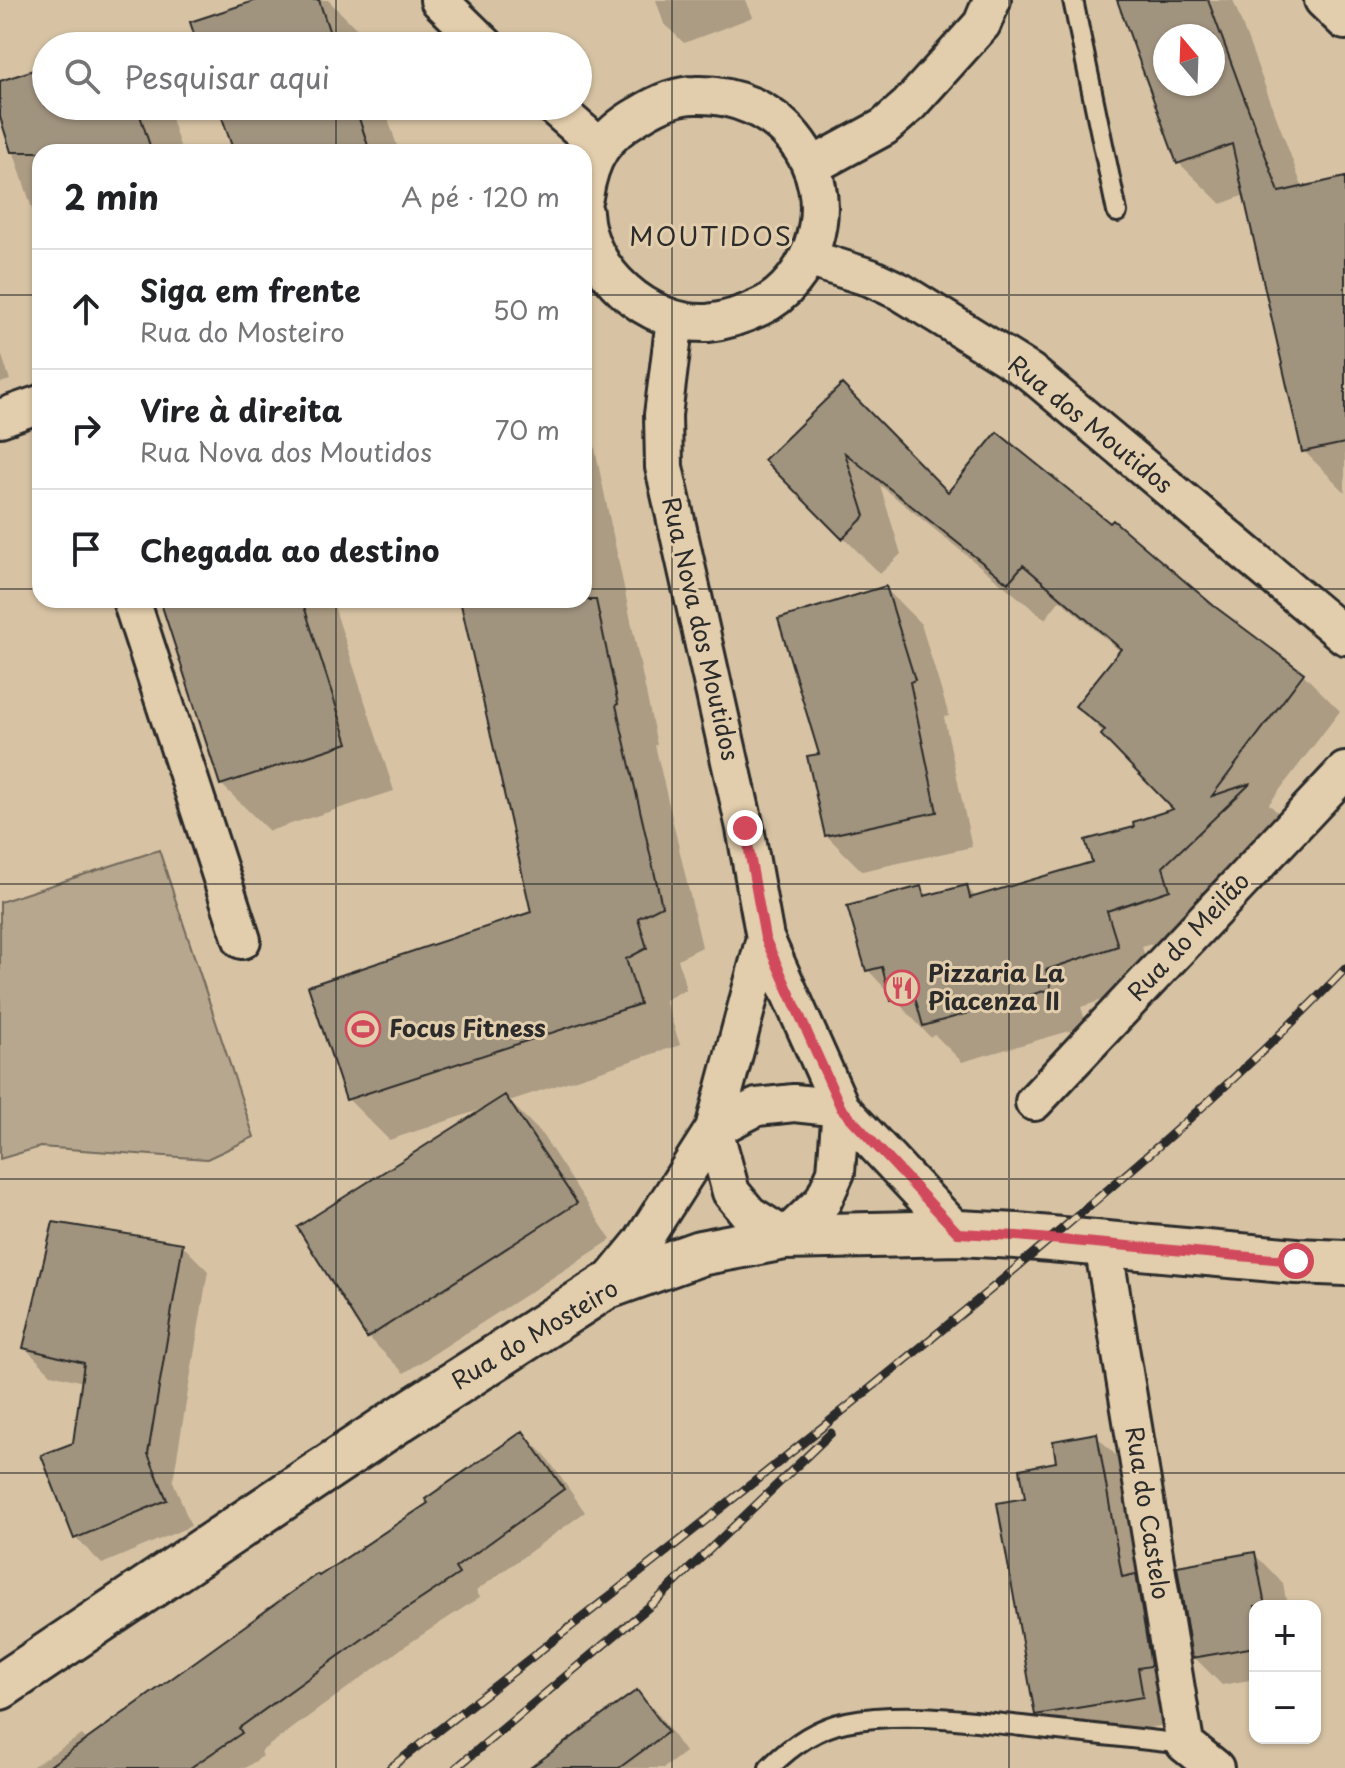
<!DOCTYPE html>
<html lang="pt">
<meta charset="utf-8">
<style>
body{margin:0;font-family:"Playpen Sans",sans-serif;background:#f6f6f6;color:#202124}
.controls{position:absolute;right:24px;bottom:24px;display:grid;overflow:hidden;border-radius:16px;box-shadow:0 2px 6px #0004}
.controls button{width:72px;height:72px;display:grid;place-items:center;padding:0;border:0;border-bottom:2px solid #e0e0e0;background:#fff;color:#202124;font:40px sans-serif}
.compass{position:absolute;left:1153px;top:24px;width:72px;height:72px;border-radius:50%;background:#fff;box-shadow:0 2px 6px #0004;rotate:341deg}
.stop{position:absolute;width:24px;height:24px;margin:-18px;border:6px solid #d1495b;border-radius:50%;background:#fff}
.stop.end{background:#d1495b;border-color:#fff;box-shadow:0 2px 8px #0008}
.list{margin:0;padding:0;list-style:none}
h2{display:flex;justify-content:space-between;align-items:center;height:104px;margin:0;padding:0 32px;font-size:34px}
h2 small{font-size:26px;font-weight:400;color:#757577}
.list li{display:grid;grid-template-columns:52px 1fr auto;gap:24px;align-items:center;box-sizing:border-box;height:120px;padding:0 32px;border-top:2px solid #e0e0e0}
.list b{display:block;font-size:30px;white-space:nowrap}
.list p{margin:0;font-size:26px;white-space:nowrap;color:#757577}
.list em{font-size:26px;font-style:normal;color:#757577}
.icon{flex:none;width:44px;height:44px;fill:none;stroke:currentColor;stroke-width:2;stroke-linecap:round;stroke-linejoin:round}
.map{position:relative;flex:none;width:1345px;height:1768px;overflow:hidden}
.search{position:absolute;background:#fff;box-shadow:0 2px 6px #0004;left:32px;top:32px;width:560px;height:88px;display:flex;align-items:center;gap:20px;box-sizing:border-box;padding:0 28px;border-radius:44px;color:#757577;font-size:30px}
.panel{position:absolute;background:#fff;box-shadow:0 2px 6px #0004;left:32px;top:144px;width:560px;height:464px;border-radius:24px}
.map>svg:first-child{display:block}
.green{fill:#b7a78e;stroke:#71695c;stroke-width:2}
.shadow{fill:#0003;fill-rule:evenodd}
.building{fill:#a1947f;stroke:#2b2b2b;stroke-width:2;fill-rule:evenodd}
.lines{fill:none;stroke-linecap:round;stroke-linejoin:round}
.service-casing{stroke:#2b2b2b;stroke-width:24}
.minor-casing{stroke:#2b2b2b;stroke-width:42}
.primary-casing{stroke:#2b2b2b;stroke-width:50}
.service{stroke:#e2cdac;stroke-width:18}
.minor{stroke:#e2cdac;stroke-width:36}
.primary{stroke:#e2cdac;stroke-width:44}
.rail-casing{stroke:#2b2b2b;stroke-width:9}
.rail{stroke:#e2cdac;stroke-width:6;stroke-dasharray:18;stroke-linecap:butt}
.route{stroke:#d1495b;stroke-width:10}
.grid{fill:none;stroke:#2b2b2b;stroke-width:2;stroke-opacity:0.55}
.labels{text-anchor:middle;stroke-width:6;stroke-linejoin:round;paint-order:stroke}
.street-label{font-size:24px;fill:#2b2b2b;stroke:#e2cdac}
.poi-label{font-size:24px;font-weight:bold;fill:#2b2b2b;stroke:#e2cdac;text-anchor:start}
.neighbourhood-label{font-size:26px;letter-spacing:2px;fill:#2b2b2b;stroke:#e2cdac}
</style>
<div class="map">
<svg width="1345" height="1768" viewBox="0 0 1345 1768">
<rect width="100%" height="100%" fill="#d7c3a4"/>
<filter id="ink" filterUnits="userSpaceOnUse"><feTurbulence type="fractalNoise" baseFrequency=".0125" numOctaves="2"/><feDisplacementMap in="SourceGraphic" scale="16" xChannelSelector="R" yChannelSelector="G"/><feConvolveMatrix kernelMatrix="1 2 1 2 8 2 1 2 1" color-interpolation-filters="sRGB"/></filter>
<g filter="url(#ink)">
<!-- green -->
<path class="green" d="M 159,850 L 254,1137 L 207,1159 L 40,1147 L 0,1159 L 0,902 Z"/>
<!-- shadow -->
<path class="shadow" d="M 263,0 L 328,0 L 358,30 L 363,46 L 200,46 Z
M 656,0 L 746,0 L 753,17 L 684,43 L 664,24 Z
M 1119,0 L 1233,0 L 1303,189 L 1345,179 L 1345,492 L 1304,451 L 1245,195 L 1221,204 L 1179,163 ZM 1165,36 L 1213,36 L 1213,84 L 1165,84 Z
M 46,68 L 46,106 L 167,106 L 182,152 L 40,152 L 40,233 L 0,110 L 0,84 Z
M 220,106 L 384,106 L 399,152 L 206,152 L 233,143 Z
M 0,350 L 10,380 L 0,383 Z
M 842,387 L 948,494 L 1213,607 L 1303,674 L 1340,711 L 1269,804 L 1286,821 L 1206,926 L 1142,947 L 1154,983 L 1081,1007 L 1087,1026 L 962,1062 L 935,1035 L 930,1037 L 868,970 L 921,888 L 930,897 L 966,887 L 977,898 L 1095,864 L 1136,828 L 1176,810 L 1078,706 L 1121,652 L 1060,600 L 1045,619 L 880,485 L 901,554 L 880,574 L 767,460 Z
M 584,435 L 594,444 L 657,745 L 655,745 L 702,947 L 678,959 L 686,989 L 665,1000 L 680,1045 L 509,1101 L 541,1133 L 611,1240 L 404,1373 L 368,1337 L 300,1228 L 483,1109 L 389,1140 L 348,1099 L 534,914 L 462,600 L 584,600 Z
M 885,588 L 921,624 L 949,716 L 944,717 L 972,847 L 862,871 L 826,835 L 822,755 Z
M 162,600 L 332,600 L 394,791 L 269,831 L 221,784 Z
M 182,1245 L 208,1271 L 173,1481 L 191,1526 L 102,1564 L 76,1538 L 44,1456 L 75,1445 L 83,1382 L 51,1374 L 25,1348 Z
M 523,1433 L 545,1455 L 585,1512 L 476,1591 L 480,1597 L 405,1646 L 260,1752 L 263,1756 L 245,1768 L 30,1768 L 82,1735 L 88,1741 L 431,1503 Z
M 1096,1436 L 1125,1464 L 1171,1724 L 1065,1743 L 1037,1714 L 1027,1500 L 1059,1464 Z
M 1254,1554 L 1283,1583 L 1287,1606 L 1255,1606 L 1255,1679 L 1222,1685 L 1194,1657 Z
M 637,1692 L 656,1711 L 685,1752 L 664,1768 L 546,1768 Z"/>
<!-- building -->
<path class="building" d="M 257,0 L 319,0 L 334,46 L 198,46 L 190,22 Z
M 1117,0 L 1208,0 L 1279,192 L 1345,177 L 1345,443 L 1302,452 L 1232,144 L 1177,164 ZM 1165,36 L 1213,36 L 1213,84 L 1165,84 Z
M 46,66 L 46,106 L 137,106 L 152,152 L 11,152 L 0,117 L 0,81 Z
M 218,106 L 355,106 L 370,152 L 234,152 Z
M 842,384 L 948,492 L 997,432 L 1110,523 L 1113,520 L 1214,606 L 1304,673 L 1212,796 L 1251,783 L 1163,867 L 1170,890 L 1107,911 L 1118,946 L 1046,970 L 1051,989 L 923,1026 L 914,994 L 891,1001 L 882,967 L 866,971 L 847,906 L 921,886 L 924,896 L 967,885 L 970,898 L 1092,862 L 1085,840 L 1134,827 L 1133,822 L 1173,809 L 1101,735 L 1105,730 L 1075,706 L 1121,649 L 1023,565 L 1008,583 L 845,453 L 865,516 L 842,539 L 764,460 Z
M 886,586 L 915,680 L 910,682 L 937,812 L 825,836 L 807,756 L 819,754 L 778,619 Z
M 160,600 L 302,600 L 348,743 L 220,785 Z
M 460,600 L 596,600 L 618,704 L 616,705 L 662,906 L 638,918 L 647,948 L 626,959 L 640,1004 L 346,1100 L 308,986 L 531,912 Z
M 505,1095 L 577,1203 L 367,1338 L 297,1227 Z
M 53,1222 L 183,1243 L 148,1454 L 167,1500 L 74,1539 L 41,1455 L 73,1443 L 84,1363 L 23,1348 Z
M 523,1431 L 564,1489 L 455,1568 L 459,1574 L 382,1625 L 239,1728 L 242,1733 L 190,1768 L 47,1768 L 317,1574 L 319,1576 L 428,1503 L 425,1499 Z
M 1097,1433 L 1122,1577 L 1136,1574 L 1151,1666 L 1138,1668 L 1143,1697 L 1035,1715 L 997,1503 L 1025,1498 L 1020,1469 L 1056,1462 L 1053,1441 Z
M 1255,1552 L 1265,1606 L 1255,1606 L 1255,1647 L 1192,1658 L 1177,1566 Z
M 637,1690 L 668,1732 L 619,1768 L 530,1768 Z"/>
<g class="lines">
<!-- service casing -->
<g class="service-casing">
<path id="service" d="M 1073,0 L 1117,212
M 769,1768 C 790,1747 816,1728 846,1722 C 904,1711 964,1720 1022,1726 C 1077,1732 1131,1738 1185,1744"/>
</g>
<!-- minor casing -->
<g class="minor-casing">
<path id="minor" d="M 439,0 L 486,46
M 1323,0 L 1345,21
M 553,106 L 600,147
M 812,166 L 884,127 L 908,106 L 982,24 L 992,0
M 584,197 C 590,157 604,135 639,115 C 655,105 676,95 695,95 C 776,92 839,164 813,244 C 805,269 785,296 760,307 C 743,315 727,321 708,323 C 648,326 587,271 584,212
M 808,258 L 871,278 L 901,292 L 1030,372 L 1345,636
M 675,319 L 663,415 L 664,467 L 745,828 L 765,938 L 841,1108 L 958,1233
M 0,418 L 40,404
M 131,600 L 242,940
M 1034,1102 L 1345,771
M 794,1103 L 841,1108 L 836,1172 L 823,1201 L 785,1237 L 749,1214 L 731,1192 L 714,1129 L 757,1107 Z
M 1103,1244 L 1185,1744 L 1215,1768
M 605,1287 L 642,1242 L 714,1129 L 765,938"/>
</g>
<!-- primary casing -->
<g class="primary-casing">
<path id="primary" d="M 0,1687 L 400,1419 L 605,1287 L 700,1253 L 785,1237 L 958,1233 L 1017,1236 L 1296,1261 L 1345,1263"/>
</g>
<!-- service -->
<use href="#service" class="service"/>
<!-- minor -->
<use href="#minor" class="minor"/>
<!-- primary -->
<use href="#primary" class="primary"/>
<!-- rail casing -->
<g class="rail-casing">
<path id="rail" d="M 390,1768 C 596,1607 802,1447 1002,1280 C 1120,1180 1238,1081 1345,969
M 456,1768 L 657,1600 L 831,1433"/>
</g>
<!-- rail -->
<use href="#rail" class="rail"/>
</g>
</g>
<g class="lines" filter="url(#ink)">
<!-- route -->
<path class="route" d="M 745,828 L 765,938 L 841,1108 L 958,1233 L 1017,1236 L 1296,1261"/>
</g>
<!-- grid -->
<path class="grid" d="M 336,0 L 336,46M 672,0 L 672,1768M 1009,0 L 1009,1768M 336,106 L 336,152M 0,295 L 40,295M 584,295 L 1345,295M 0,589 L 40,589M 584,589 L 1345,589M 336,600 L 336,1768M 0,884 L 1345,884M 0,1179 L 1345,1179M 0,1473 L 1345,1473"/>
<!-- icons -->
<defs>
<g id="restaurant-ring" transform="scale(1.8)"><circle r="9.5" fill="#e2cdac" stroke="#d1495b" stroke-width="1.5"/><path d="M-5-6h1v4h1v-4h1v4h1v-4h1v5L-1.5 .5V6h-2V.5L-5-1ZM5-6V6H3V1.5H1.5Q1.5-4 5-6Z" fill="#d1495b"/></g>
<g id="stadium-ring" transform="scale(1.8)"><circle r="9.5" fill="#e2cdac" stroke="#d1495b" stroke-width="1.5"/><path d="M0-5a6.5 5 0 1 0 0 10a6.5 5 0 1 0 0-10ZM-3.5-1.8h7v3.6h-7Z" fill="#d1495b"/></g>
</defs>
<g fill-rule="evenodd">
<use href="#restaurant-ring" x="902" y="988"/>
<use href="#stadium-ring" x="363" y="1029"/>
</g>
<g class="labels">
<!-- street labels -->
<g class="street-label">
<text transform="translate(1090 425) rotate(39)" y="8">Rua dos Moutidos</text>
<text transform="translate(700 629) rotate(77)" y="8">Rua Nova dos Moutidos</text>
<text transform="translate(1189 937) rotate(-47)" y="8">Rua do Meilão</text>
<text transform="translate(535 1335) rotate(-31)" y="8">Rua do Mosteiro</text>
<text transform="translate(1147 1513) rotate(81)" y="8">Rua do Castelo</text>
</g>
<!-- poi labels -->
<g class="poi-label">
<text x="928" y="982">Pizzaria La<tspan x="928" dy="28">Piacenza II</tspan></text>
<text x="389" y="1037">Focus Fitness</text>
</g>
<!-- neighbourhood labels -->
<g class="neighbourhood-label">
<text x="711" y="246">MOUTIDOS</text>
</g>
</g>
</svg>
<div class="controls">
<button>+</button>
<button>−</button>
</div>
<svg class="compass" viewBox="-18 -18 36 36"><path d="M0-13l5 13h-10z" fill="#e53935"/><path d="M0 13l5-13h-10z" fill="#757577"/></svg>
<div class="stop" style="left:1296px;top:1261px"></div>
<div class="stop end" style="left:745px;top:828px"></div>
<div class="search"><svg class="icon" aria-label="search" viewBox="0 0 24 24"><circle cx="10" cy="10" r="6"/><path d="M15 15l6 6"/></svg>Pesquisar aqui</div>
<section class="panel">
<h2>2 min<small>A pé · 120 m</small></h2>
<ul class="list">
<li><svg class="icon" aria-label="ahead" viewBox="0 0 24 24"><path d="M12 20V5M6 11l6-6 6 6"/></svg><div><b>Siga em frente</b><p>Rua do Mosteiro</p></div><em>50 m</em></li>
<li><svg class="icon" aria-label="right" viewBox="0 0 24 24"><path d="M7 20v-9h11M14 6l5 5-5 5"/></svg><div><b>Vire à direita</b><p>Rua Nova dos Moutidos</p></div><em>70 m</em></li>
<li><svg class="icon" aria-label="arrive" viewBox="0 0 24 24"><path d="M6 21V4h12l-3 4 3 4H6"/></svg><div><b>Chegada ao destino</b></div></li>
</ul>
</section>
</div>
